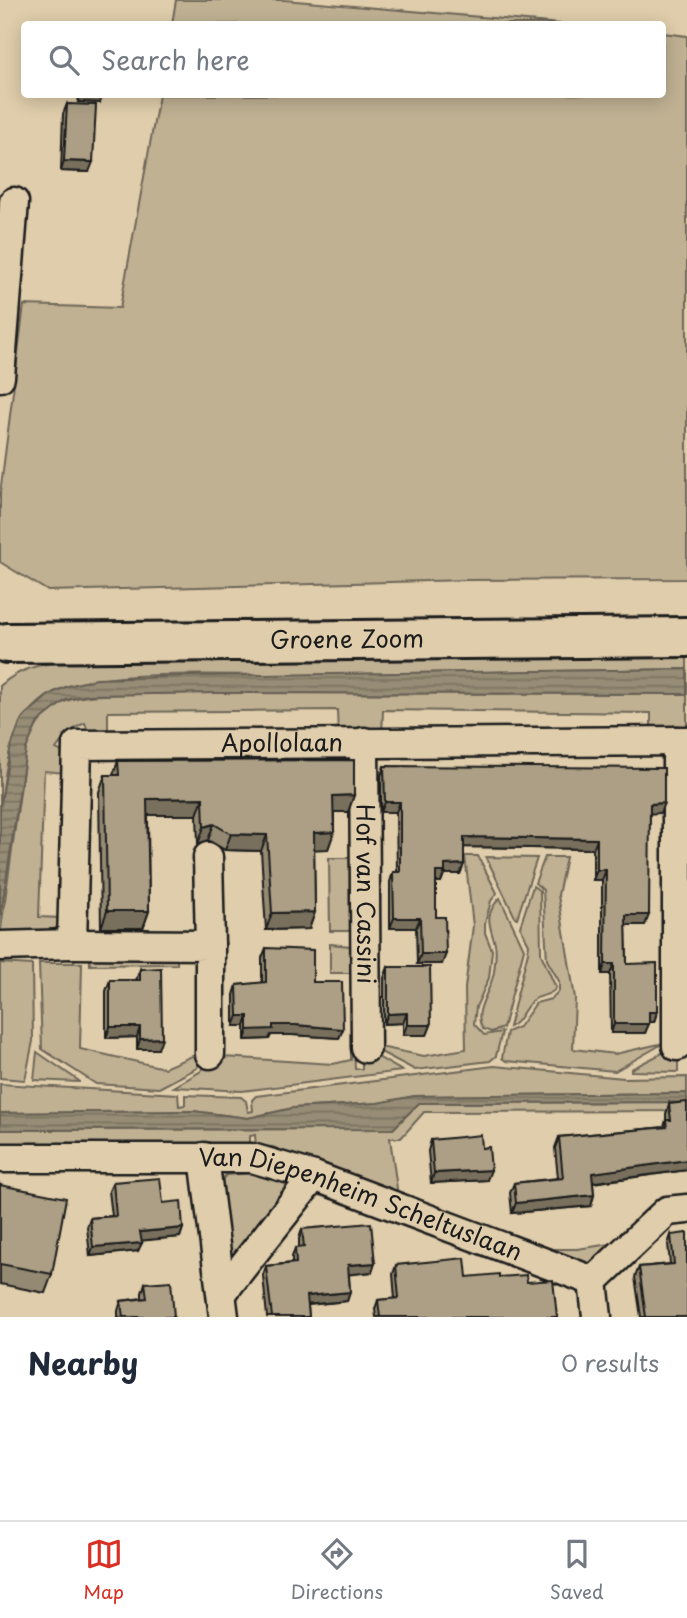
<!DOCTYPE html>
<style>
body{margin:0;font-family:"Playpen Sans",sans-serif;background:#f6f6f7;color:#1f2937}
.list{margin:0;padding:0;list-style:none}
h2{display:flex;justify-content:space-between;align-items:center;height:91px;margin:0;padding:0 28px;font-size:30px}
h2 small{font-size:23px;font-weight:400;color:#747a83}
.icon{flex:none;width:38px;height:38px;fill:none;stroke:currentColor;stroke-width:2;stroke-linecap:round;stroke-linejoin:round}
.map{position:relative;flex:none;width:687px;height:1317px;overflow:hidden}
.search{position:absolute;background:#fff;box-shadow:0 4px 18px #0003;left:21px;right:21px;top:21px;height:77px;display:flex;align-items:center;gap:18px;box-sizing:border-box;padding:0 24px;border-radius:7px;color:#747a83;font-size:26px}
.sheet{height:203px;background:#fff}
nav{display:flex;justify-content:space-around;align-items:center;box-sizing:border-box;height:98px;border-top:2px solid #e0e1e3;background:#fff;font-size:19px;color:#747a83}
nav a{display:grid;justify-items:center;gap:4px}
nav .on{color:#d93025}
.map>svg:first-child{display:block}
.grass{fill:#c0b193;stroke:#6e6658;stroke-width:2}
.water{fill:url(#water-rules);stroke:#665f52;stroke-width:2}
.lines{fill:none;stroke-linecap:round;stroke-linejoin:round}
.street-casing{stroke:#1c1c1c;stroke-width:33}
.secondary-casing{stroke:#1c1c1c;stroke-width:44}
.street{stroke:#dfcdab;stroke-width:28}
.secondary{stroke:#dfcdab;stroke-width:38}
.wall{fill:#948972;stroke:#1c1c1c;stroke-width:2}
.shaded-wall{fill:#786f5d;stroke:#1c1c1c;stroke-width:2}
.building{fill:#ac9f85;stroke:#1c1c1c;stroke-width:2}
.labels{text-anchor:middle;stroke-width:5;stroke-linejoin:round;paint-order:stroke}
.street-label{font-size:24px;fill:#1c1c1c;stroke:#dfcdab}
</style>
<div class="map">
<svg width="687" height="1317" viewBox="0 0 687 1317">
<defs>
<pattern id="water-rules" width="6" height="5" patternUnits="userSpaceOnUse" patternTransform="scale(1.75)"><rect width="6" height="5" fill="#978c76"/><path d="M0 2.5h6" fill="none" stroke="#7a7260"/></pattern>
</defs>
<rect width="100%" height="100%" fill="#dfcdab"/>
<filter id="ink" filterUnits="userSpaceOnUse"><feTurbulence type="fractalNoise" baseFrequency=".0143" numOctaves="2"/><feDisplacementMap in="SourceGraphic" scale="14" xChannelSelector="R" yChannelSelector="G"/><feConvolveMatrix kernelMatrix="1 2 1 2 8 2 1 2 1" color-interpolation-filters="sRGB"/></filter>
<g filter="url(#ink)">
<!-- grass -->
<path class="grass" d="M 176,0 L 284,0 L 561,24 L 172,24 Z
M 663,33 L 687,36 L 687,579 L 467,580 L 48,591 L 0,562 L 0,494 L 24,305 L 120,308 L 159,95 L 662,94 Z
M 687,651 L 687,669 C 556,671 425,673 294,675 C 237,676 97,667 52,693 C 9,719 7,764 0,809 L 0,686 C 27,661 56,663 91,660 Z
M 216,693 L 687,694 L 687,739 L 651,735 L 651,713 L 383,710 L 382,736 L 338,736 L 337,710 L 108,712 L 108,735 L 90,737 L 85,723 C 72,728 63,738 56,749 L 69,756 L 66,773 L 44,771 L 39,917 L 61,918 L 60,924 L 51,932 L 0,936 L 26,749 C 44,692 84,695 135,694 C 162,694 189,693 216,693 Z
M 465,856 L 478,856 L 497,893 L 491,901 L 485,923 L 485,933 L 492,950 L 489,978 L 476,1007 L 474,1024 L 484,1035 L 502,1032 L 496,1056 L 490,1061 L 415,1070 L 373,1048 L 375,1046 L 424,1056 L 466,1049 L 465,988 L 473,926 Z
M 486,857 L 537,858 L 517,918 L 515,917 Z
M 545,857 L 566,857 L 558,895 L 575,998 L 573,1049 L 615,1054 L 664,1043 L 615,1071 L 506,1061 L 502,1058 L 507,1032 L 519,1027 L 536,1003 L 551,999 L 559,991 L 559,981 L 547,960 L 543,890 L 535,883 Z
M 329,858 L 351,858 L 352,931 L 330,931 Z
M 533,886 L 540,891 L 541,954 L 556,988 C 550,997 540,994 532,1001 C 522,1010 521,1022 509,1027 L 528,952 L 529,944 L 520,927 Z
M 500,898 L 524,949 L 503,1028 L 491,1032 L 483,1029 C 471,1012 492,990 494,972 C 495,963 497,953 495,944 C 490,926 483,915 500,898 Z
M 330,944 L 350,946 L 352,973 L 330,973 Z
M 177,953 L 177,964 L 90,965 L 90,954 Z
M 0,963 L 32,965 L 33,1041 L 25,1080 L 0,1078 Z
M 39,963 L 82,963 L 80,1049 L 164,1068 L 197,1054 L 201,1056 L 197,1068 L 159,1088 L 96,1084 L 42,1049 Z
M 678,1045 L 678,1072 L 631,1071 L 631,1069 Z
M 351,1048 L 354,1048 L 355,1069 L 362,1069 L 362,1048 L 402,1071 L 242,1091 L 174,1087 L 201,1071 L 207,1056 L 333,1064 L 351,1060 Z
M 37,1052 L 79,1081 L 79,1082 L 34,1080 Z
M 494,1066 L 624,1078 L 687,1077 L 687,1093 L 415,1096 L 378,1103 L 293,1108 L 248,1118 L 193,1111 L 0,1113 L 0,1084 L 178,1094 L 179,1106 L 185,1105 L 185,1095 L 241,1097 L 246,1101 L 248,1112 L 253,1111 L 252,1100 L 256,1096 Z
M 687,1102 L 687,1111 L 424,1112 L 401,1138 L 390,1138 L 398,1196 L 273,1147 L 256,1146 L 255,1135 L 250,1136 L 250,1146 L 0,1148 L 0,1130 L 393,1129 L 419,1103 Z
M 255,1173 L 267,1174 L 293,1185 L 230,1262 L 219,1183 L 226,1175 Z
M 624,1242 L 588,1267 L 543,1249 L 577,1249 Z"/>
<!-- water -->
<path class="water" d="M 687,669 L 687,694 L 216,693 L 88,695 L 66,700 L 38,722 L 26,749 L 0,920 L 0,809 L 10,750 L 20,722 L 27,714 L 50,694 L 68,686 L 96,679 L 184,676 Z
M 687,1093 L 687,1102 L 419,1103 L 393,1129 L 0,1130 L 0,1113 L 193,1111 L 248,1118 L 293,1108 L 378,1103 L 414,1096 Z"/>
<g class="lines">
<!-- street casing -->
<g class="street-casing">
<g id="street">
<path d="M 0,377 L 14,202"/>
<path d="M 677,741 L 677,1046"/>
<path id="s1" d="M 364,742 L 366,1048"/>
<path d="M 208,857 L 210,945"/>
<path d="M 72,944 L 210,945 L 210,1054"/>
<path id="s2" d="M 0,946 L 72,944 L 77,745 L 687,741"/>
<path d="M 204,1157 L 224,1317"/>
<path id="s3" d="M 0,1158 L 252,1158 L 314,1176 L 593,1281 L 667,1211 L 687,1209"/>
<path d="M 593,1281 L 597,1317"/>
<path d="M 222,1293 L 314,1176"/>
</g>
</g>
<!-- secondary casing -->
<g class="secondary-casing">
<g id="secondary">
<path id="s4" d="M 7,643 L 687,637"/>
</g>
</g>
<!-- street -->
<use href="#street" class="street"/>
<!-- secondary -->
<use href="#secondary" class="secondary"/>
</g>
<!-- wall -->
<path class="wall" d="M 67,104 L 89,172 L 61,171 L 63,114 Z
M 118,761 L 354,795 L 348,812 L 334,812 L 334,832 L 328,849 L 314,849 L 315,912 L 309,929 L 266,930 L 261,851 L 225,850 L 208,840 L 198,844 L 197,815 L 148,815 L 149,911 L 143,928 L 101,928 L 99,792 L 105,775 L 113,775 Z
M 384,766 L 660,813 L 650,813 L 645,925 L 626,925 L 627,964 L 657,1012 L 654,1022 L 649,1022 L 645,1033 L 611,1033 L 610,974 L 602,974 L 602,880 L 593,880 L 593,849 L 464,847 L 464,864 L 460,874 L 444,874 L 441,882 L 436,882 L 436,917 L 442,964 L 417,964 L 416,928 L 390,928 L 390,882 L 393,872 L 397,872 L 396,812 L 381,812 L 381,776 Z
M 266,948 L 313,982 L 343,1029 L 339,1038 L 292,1035 L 271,1035 L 269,1039 L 245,1040 L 245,1026 L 234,1026 L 234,995 L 237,985 L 262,983 L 262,958 Z
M 388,967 L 431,1025 L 427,1035 L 403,1035 L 403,1023 L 384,1024 L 384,978 Z
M 140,969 L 158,1049 L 137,1049 L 137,1037 L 106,1038 L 106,991 L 110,980 L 136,980 Z
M 669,1104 L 687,1170 L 593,1183 L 594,1195 L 591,1206 L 512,1213 L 510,1193 L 514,1183 L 558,1178 L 555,1148 L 559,1137 L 664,1127 L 666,1120 L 666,1114 Z
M 431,1140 L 482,1148 L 487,1180 L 431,1183 L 428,1151 Z
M 113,1182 L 163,1203 L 183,1228 L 180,1237 L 141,1240 L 138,1251 L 90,1256 L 87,1227 L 90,1218 L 112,1216 L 109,1191 Z
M 0,1185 L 52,1274 L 45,1293 L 0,1284 Z
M 302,1229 L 375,1263 L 372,1272 L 349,1274 L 350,1292 L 347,1301 L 308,1305 L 309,1317 L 267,1317 L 263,1275 L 266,1266 L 292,1263 L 292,1257 L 295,1248 L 299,1248 L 299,1239 Z
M 671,1235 L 687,1317 L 641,1317 L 635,1277 L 639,1267 L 670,1264 L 668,1244 Z
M 396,1265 L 467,1277 L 499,1277 L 527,1282 L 557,1317 L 376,1317 L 375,1309 L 378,1300 L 395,1299 L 393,1274 Z
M 145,1283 L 174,1317 L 118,1317 L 118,1311 L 121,1301 L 142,1298 L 142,1293 Z"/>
<!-- shaded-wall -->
<path class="shaded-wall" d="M 80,94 L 103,94 L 100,103 L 78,102 Z
M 64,161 L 93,162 L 89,172 L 61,171 Z
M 354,795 L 348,812 L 327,812 L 333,796 Z
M 203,798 L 197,815 L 141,815 L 147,799 Z
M 385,802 L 400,802 L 396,812 L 381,812 Z
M 664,803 L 660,813 L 646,814 L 650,804 Z
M 214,824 L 208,840 L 198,844 L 204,827 Z
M 334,832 L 328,849 L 308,850 L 314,833 Z
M 231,834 L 267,835 L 261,851 L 225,850 Z
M 464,837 L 597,839 L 593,849 L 460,847 Z
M 464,864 L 460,874 L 444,874 L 441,882 L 432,882 L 436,872 L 445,865 Z
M 597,870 L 606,870 L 602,880 L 593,880 Z
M 107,911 L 149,911 L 143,928 L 101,928 Z
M 315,912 L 309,929 L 266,930 L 272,913 Z
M 626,915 L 649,915 L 645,925 L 622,925 Z
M 394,918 L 420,918 L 416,928 L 390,928 Z
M 421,954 L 446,954 L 442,964 L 417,964 Z
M 605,964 L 614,964 L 610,974 L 602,974 Z
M 649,1012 L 657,1012 L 654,1022 L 645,1022 Z
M 407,1013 L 403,1023 L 384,1024 L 388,1014 Z
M 238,1016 L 248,1016 L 245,1026 L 234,1026 Z
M 614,1024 L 649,1024 L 645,1033 L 611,1033 Z
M 273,1025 L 296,1025 L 343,1029 L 339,1038 L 292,1035 L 271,1035 L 269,1039 L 245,1040 L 248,1030 Z
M 407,1025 L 431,1025 L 427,1035 L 403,1035 Z
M 110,1027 L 140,1027 L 137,1037 L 106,1038 Z
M 162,1038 L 158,1049 L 137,1049 L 140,1039 Z
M 687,1160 L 687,1170 L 588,1183 L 592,1173 Z
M 491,1170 L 487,1180 L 431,1183 L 434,1173 Z
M 594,1195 L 591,1206 L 512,1213 L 516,1203 Z
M 183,1228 L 180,1237 L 137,1241 L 140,1232 Z
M 142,1243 L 138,1251 L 90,1256 L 93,1247 Z
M 375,1263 L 372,1272 L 344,1275 L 348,1265 Z
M 350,1292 L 347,1301 L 304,1305 L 307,1296 Z"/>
<!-- building -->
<path class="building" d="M 67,104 L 96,105 L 93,162 L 64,161 Z
M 354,760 L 354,795 L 333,796 L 334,832 L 314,833 L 315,912 L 272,913 L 267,835 L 231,834 L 214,824 L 204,827 L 203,798 L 147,799 L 149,911 L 107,911 L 105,775 L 119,775 L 118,761 Z
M 384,766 L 664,768 L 664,803 L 650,804 L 649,915 L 626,915 L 627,964 L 657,963 L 657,1012 L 649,1012 L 649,1024 L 614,1024 L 614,964 L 605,964 L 606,870 L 597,870 L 597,839 L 464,837 L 464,864 L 445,865 L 445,872 L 436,872 L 436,917 L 445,917 L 446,954 L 421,954 L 420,918 L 394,918 L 393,872 L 400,872 L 400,802 L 385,802 Z
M 266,948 L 313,950 L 313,982 L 342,982 L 343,1029 L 296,1025 L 273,1025 L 273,1029 L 248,1030 L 248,1016 L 238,1016 L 237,985 L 266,982 Z
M 388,967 L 430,967 L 431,1025 L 407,1025 L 407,1013 L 388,1014 Z
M 161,968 L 162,1038 L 140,1039 L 140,1027 L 110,1027 L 110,980 L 140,980 L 140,969 Z
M 687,1102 L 687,1160 L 592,1173 L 594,1195 L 516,1203 L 514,1183 L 563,1178 L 559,1137 L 667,1127 L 666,1120 L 671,1120 L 669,1104 Z
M 481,1135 L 482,1148 L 489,1147 L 491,1170 L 434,1173 L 431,1140 Z
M 160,1178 L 163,1203 L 181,1201 L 183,1228 L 140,1232 L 142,1243 L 93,1247 L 90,1218 L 116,1216 L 113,1182 Z
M 0,1185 L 66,1198 L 52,1274 L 0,1264 Z
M 371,1223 L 375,1263 L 348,1265 L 350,1292 L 307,1296 L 309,1317 L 272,1317 L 266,1266 L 296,1263 L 295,1248 L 304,1247 L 302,1229 Z
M 687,1233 L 687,1317 L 646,1317 L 639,1267 L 674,1264 L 671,1235 Z
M 465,1258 L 467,1277 L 499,1274 L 499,1277 L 526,1275 L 527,1282 L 553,1280 L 557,1317 L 380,1317 L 378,1300 L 399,1298 L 396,1265 Z
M 171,1281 L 174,1317 L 123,1317 L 121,1301 L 147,1298 L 145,1283 Z"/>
</g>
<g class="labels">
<!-- street labels -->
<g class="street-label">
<text dy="8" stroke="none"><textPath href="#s4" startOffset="340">Groene Zoom</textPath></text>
<text dy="8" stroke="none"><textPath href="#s2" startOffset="476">Apollolaan</textPath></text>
<text dy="8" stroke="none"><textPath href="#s1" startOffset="152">Hof van Cassini</textPath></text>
<text dy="8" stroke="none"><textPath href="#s3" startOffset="368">Van Diepenheim Scheltuslaan</textPath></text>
</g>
</g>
</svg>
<div class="search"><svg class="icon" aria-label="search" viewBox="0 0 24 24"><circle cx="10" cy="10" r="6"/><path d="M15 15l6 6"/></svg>Search here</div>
</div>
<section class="sheet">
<h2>Nearby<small>0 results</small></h2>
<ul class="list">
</ul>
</section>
<nav>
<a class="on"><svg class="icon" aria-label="map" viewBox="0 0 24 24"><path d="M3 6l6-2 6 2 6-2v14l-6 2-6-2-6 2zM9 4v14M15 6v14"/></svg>Map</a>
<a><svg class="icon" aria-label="directions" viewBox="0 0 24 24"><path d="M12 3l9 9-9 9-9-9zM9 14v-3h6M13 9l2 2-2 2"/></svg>Directions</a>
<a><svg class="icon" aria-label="saved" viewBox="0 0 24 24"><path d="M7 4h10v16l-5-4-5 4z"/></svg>Saved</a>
</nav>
